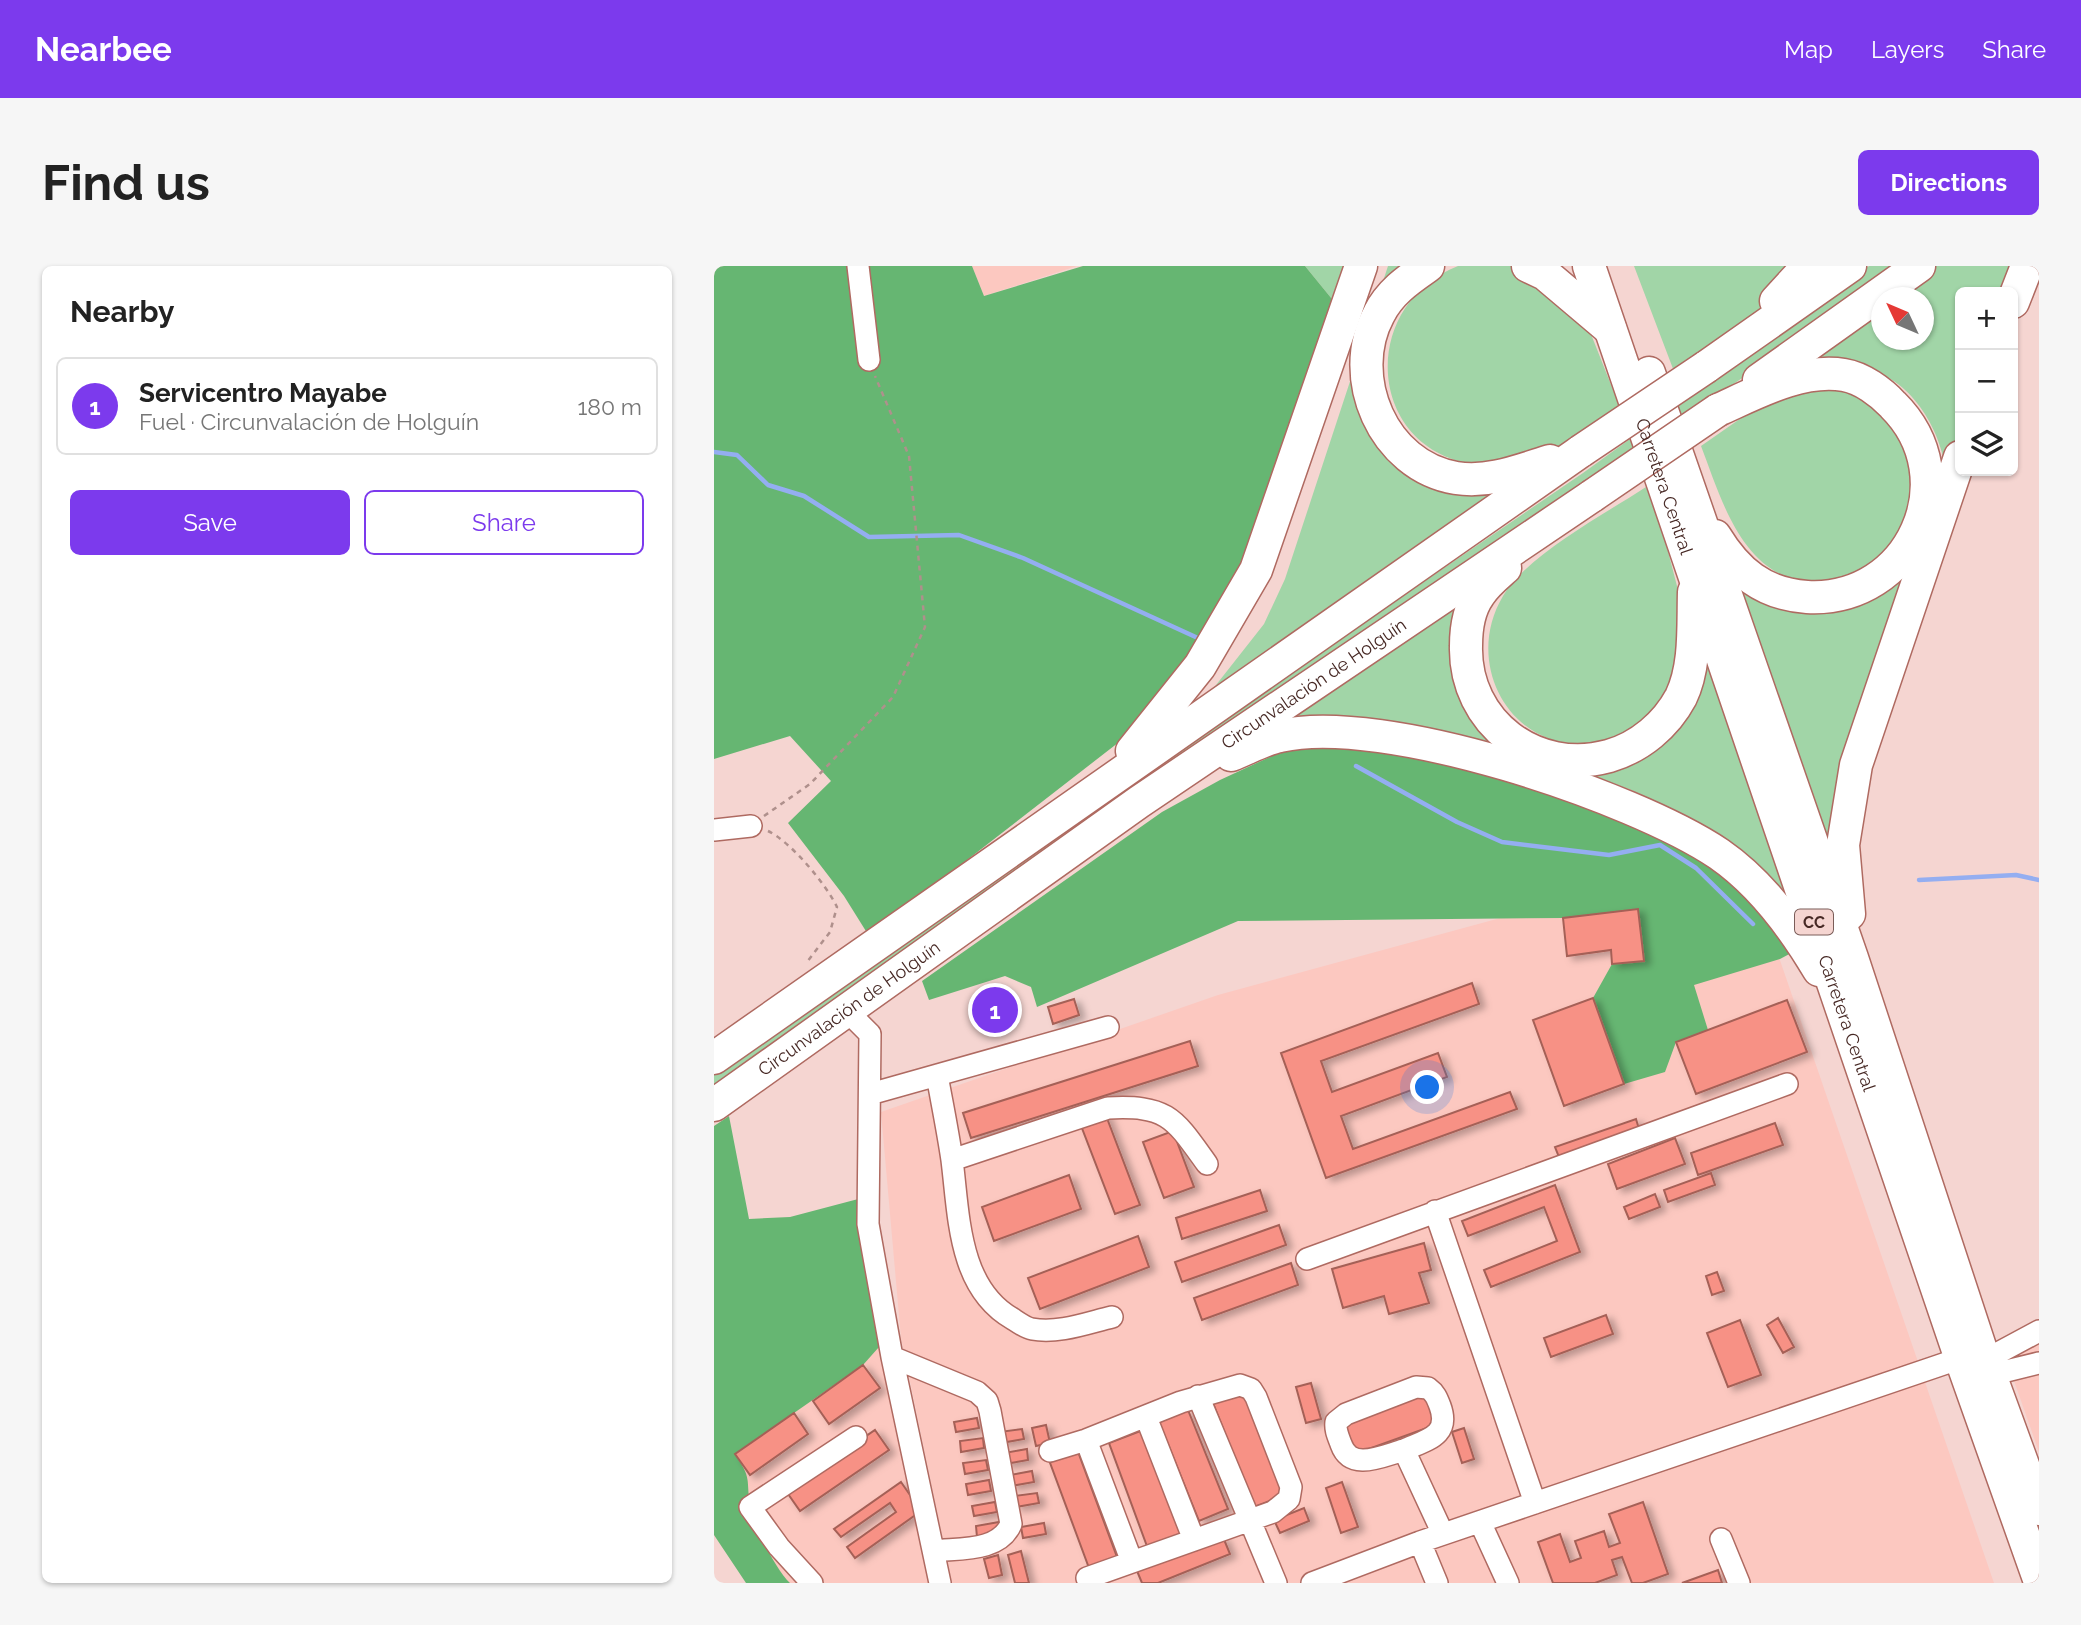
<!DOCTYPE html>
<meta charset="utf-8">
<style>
body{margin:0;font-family:Raleway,sans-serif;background:#f6f6f6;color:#222}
.controls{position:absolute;right:21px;top:21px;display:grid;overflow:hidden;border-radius:10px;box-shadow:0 2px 5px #0004}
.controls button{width:63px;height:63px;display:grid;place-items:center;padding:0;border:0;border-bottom:2px solid #e0e0e0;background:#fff;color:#222;font:35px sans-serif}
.compass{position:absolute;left:1157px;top:21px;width:63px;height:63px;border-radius:50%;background:#fff;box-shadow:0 2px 5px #0004;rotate:314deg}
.you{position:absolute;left:714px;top:822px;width:24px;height:24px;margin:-18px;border:5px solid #fff;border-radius:50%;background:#1a73e8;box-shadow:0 0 0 10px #1a73e833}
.badge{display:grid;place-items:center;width:46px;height:46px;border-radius:50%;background:#7c3aed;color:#fff;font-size:23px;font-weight:700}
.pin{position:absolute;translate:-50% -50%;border:4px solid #fff;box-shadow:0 2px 7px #0006}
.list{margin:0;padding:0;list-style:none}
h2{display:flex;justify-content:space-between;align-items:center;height:91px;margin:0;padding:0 28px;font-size:30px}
h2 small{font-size:23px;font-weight:400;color:#767676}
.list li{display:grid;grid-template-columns:46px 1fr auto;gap:21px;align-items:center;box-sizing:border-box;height:98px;margin:0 14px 14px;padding:0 14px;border:2px solid #e0e0e0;border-radius:10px}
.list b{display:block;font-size:26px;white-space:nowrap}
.list p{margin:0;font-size:23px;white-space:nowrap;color:#767676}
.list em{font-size:23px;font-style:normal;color:#767676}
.actions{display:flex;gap:14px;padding:21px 28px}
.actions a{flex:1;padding:16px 0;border:2px solid #7c3aed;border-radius:10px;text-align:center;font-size:24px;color:#7c3aed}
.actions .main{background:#7c3aed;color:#fff}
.icon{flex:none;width:38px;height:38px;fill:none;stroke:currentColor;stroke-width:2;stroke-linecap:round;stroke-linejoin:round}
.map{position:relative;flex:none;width:1325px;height:1317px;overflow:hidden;border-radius:10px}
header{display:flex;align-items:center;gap:42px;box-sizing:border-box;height:98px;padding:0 35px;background:#7c3aed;color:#fff}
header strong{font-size:33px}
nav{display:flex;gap:38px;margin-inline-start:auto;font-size:24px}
.intro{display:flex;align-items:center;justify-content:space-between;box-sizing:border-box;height:168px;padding:0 42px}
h1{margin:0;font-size:49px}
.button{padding:18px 32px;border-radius:10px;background:#7c3aed;color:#fff;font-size:24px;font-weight:700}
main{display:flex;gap:42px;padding:0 42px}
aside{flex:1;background:#fff;border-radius:10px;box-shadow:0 2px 5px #0004}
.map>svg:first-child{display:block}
.built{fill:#fcc8c0}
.green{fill:#a1d5a7}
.forest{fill:#66b672}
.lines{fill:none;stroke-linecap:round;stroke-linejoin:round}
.stream{stroke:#94aef1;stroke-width:4.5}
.building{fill:#f79185;stroke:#a56057;stroke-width:2;filter:url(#shadow)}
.minor-casing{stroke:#af6a61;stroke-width:24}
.highway-casing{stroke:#af6a61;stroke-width:35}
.path{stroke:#af908c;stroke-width:2.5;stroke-dasharray:5 5;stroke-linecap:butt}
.minor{stroke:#fff;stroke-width:21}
.highway{stroke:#fff;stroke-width:32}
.highway-bridge-casing{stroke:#af6a61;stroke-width:35;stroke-linecap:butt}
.highway-bridge{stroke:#fff;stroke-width:32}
.labels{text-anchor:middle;stroke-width:6;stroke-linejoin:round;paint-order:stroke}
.shield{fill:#f5d5d1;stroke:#7b5d59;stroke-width:2}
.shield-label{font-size:16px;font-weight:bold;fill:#472925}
.street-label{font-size:18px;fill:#472925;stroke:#f5d5d1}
</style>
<header>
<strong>Nearbee</strong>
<nav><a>Map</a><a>Layers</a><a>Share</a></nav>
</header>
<div class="intro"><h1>Find us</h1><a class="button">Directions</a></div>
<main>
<aside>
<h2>Nearby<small></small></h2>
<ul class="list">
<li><span class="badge">1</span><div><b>Servicentro Mayabe</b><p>Fuel · Circunvalación de Holguín</p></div><em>180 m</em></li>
</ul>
<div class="actions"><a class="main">Save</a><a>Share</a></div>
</aside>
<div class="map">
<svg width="1325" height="1317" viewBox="0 0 1325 1317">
<defs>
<filter id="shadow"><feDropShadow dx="6" dy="3.5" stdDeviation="3.5" flood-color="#0004"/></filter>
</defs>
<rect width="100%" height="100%" fill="#f5d5d1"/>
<!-- built -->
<path class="built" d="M 258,0 L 363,0 L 270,30 Z
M 958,605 L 1058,671 L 1280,1317 L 238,1317 L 187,1072 L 167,846 L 504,729 Z
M 173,1072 L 224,1317 L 32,1317 L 0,1188 Z
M 1325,1077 L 1325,1186 L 1292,1092 Z"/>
<!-- green -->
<path class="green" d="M 591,0 L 635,0 L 622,38 Z
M 674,0 L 702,0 L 651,80 L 679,180 L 807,221 L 491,433 L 550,358 L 571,313 Z
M 744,0 L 806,0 L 871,53 L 907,144 C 877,167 842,191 805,201 C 794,204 779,200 768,199 C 653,190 641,41 744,0 Z
M 920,0 L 1090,0 L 1053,41 L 961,108 Z
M 1155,0 L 1177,0 L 1085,73 L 0,819 L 0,809 L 409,521 L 869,207 Z
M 1215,0 L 1312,0 L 1299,26 L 1246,26 L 1246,188 L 1232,206 C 1227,163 1196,110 1149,103 C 1128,100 1105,101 1084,100 L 1167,37 L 1168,74 L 1210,74 L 1210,32 L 1174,31 Z
M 1093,121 L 1138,121 L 1190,156 L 1204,250 L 1145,312 C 1130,313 1112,317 1096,316 C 1028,311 1007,232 987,180 L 1043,141 Z
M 932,221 L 949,266 L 970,347 L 958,429 C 942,443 925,464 906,474 C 898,479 884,477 875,478 C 795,484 749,397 789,330 C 813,289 891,248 932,221 Z
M 1205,289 L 1141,499 L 1132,639 L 1022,318 L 1068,332 Z
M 768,314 L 760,431 L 845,498 L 971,447 L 989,419 L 994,380 L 1090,651 L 1016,576 L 975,551 L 915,523 L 700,459 L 663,455 L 547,467 Z"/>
<!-- forest -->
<path class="forest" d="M 0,0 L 258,0 L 270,30 L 369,0 L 591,0 L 622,38 L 556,214 L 534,286 L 459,413 L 418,466 L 155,670 L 130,630 L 74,557 L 117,515 L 76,470 L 0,493 Z
M 656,477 L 873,536 L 1002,593 L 1081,685 L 1066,693 L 980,719 L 994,764 L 962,776 L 951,806 L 910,818 L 879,732 L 898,698 L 930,694 L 924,643 L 849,652 L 524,655 L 323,741 L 317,721 L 291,710 L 215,734 L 208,715 L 448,546 L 506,514 L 560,489 L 599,478 Z
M 15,850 L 35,953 L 76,951 L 148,932 L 173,1072 L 149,1099 L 21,1188 C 38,1213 32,1212 36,1239 C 39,1259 62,1304 76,1317 L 32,1317 L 0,1269 L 0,860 Z"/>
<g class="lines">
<!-- stream -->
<path class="stream" d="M 0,186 L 23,189 L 54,219 L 90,230 L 155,271 L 245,269 L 309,292 L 486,373
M 642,500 L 743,556 L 788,576 L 895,589 L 946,579 L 982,602 L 1039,658
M 1205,614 L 1302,609 L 1325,614"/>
</g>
<!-- building -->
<path class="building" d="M 924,643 L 930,695 L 898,698 L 897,684 L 853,690 L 849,652 Z
M 758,717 L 765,738 L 607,795 L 618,826 L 724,787 L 733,811 L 627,850 L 639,883 L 796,826 L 803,843 L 612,912 L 567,787 Z
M 879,732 L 910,818 L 850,840 L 819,754 Z
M 360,733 L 365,749 L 339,758 L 334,741 Z
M 1073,734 L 1093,786 L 982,828 L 962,776 Z
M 476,775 L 484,800 L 257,872 L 249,847 Z
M 391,847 L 426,939 L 401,948 L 366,857 Z
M 922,853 L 925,863 L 845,891 L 841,881 Z
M 1061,857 L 1069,879 L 984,909 L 977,887 Z
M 459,865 L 480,921 L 450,932 L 429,876 Z
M 961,872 L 971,898 L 903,923 L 894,898 Z
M 997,907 L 1001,919 L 954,936 L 950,924 Z
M 355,909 L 367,943 L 280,975 L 268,941 Z
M 841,919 L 866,986 L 777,1021 L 770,1004 L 843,975 L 830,941 L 754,970 L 748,955 Z
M 546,924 L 553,945 L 468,973 L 462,952 Z
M 941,928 L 946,941 L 915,953 L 910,941 Z
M 565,959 L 572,979 L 468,1016 L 461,996 Z
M 424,970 L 435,1001 L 326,1043 L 314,1012 Z
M 710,977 L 717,1004 L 705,1007 L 715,1037 L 675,1048 L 670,1030 L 629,1042 L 618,1003 Z
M 577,997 L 584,1019 L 488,1054 L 480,1032 Z
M 1003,1006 L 1010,1025 L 998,1029 L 992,1010 Z
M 892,1049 L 899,1068 L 837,1091 L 830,1072 Z
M 1064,1052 L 1080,1081 L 1069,1087 L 1053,1059 Z
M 1026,1054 L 1047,1109 L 1014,1121 L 993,1067 Z
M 149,1099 L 166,1122 L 115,1158 L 99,1135 Z
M 597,1117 L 607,1153 L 592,1157 L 582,1121 Z
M 530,1124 L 571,1229 L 540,1241 L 499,1137 Z
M 712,1125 L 724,1158 L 638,1189 L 626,1156 Z
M 474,1144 L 514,1243 L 485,1255 L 445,1156 Z
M 80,1147 L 94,1168 L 36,1209 L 21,1188 Z
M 263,1152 L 265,1162 L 242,1166 L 240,1156 Z
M 332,1159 L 336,1177 L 322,1180 L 318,1162 Z
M 750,1162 L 760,1193 L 748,1197 L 738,1166 Z
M 308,1163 L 310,1173 L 287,1177 L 285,1166 Z
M 161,1164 L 175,1184 L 86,1245 L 72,1225 Z
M 429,1164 L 468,1270 L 434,1283 L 395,1177 Z
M 269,1172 L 270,1182 L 247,1186 L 246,1175 Z
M 313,1183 L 314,1194 L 291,1198 L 290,1187 Z
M 363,1183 L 403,1291 L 375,1302 L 335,1194 Z
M 272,1194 L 274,1204 L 251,1208 L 249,1197 Z
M 318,1205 L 320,1216 L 297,1220 L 296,1209 Z
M 275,1214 L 277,1225 L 254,1229 L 252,1218 Z
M 187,1216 L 207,1245 L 141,1292 L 133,1281 L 182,1246 L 176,1237 L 127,1271 L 120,1263 Z
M 628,1216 L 644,1261 L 627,1267 L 612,1222 Z
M 323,1227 L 325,1237 L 302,1241 L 300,1230 Z
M 281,1236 L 283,1246 L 260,1250 L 258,1240 Z
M 929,1236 L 954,1308 L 929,1317 L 918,1317 L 908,1291 L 898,1294 L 903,1309 L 881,1317 L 839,1317 L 824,1276 L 846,1268 L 856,1296 L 867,1292 L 861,1275 L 890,1265 L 895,1281 L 906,1277 L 895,1248 Z
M 590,1242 L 595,1255 L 566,1267 L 560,1254 Z
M 285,1256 L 286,1267 L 263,1271 L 262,1260 Z
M 330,1257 L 332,1268 L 309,1272 L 307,1261 Z
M 509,1271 L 516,1288 L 444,1317 L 428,1317 L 423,1305 Z
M 307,1285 L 315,1317 L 301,1317 L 294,1289 Z
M 284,1289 L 288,1309 L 275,1312 L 270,1293 Z
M 1004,1304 L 1008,1317 L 968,1317 Z"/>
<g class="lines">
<!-- minor casing -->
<g class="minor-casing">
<path id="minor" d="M 144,0 L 155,94
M 0,564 L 37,560
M 134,746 L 156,768 L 154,958 L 178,1091 L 226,1317
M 223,809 C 228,837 234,866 238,894 C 245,949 244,1022 299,1053 C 305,1057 312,1062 318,1063 C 344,1068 373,1057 398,1051
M 156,828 L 394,761
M 238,894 L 394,842 C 454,839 460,852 493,898
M 721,945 L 821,1237
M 593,993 L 1073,818
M 178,1091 L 263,1126 L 273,1135 L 276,1145 L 297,1258 C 285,1286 246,1282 220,1285
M 1271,1094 L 1325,1065
M 1276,1109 L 1325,1097
M 484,1130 L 562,1317
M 432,1151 L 480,1274
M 372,1174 L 418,1296
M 690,1184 C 712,1174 737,1170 726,1140 C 723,1132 721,1127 714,1122 L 702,1121 L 632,1148 L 622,1156 C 621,1164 624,1170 627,1178 C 637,1206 668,1190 690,1184 L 729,1268
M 336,1185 L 372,1174 L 467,1136 L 526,1119 L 537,1123 L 542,1131 L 577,1221 L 575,1233 L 559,1246 L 373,1312
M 766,1256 L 794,1317
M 1007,1273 L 1025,1317
M 706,1276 L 723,1317
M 98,1317 L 65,1281 L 36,1241 L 142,1171
M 598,1317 L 706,1276 L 1259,1088"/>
</g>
<!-- highway casing -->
<g class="highway-casing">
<g id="highway">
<path d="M 714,0 C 694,14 676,26 665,48 C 631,111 669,200 742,212 C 775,217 804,205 836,195"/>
<path d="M 814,0 L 831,8 L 896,63"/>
<path id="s1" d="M 875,0 L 1247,1093 L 1325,1313"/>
<path d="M 1062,35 L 1094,0"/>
<path d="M 1299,36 L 1313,0"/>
<path d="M 992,101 L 1136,0"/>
<path d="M 935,107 L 1138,692 L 1267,1084 L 1325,1243"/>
<path d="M 1045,114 L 1205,0"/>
<path d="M 1001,270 C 1023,306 1049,328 1093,331 C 1197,337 1253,212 1179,139 C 1167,126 1148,112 1130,109 C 1087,102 1042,127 1004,144"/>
<path d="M 791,302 C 782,310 771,319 765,329 C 755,343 752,364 752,380 C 750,457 822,510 895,490 C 926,481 952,459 967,431 C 982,400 979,360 980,326"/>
<path d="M 418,485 L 486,400 L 542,304 L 647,0"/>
<path d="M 517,489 C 533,483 550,473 566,470 C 669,446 919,530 1005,588 C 1047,617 1080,662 1105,704"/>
<path d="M 1135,648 L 1129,579 L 1142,499 L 1246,191"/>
<path d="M 0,792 L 867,185"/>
<path id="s2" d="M 0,839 L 425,536 L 878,230"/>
</g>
</g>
<!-- path -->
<path class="path" d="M 50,550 L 96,518 L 179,431 L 211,361 L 195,190 L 161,110
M 54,565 C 77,576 112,618 123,641 L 116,666 L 93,696"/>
<!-- minor -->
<use href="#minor" class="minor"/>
<!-- highway -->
<use href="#highway" class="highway"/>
<!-- highway-bridge casing -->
<g class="highway-bridge-casing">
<path id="highway-bridge" d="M 867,185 L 992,101
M 878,230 L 1004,144"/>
</g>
<!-- highway-bridge -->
<use href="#highway-bridge" class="highway-bridge"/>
</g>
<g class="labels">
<!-- shield labels -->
<rect class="shield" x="1081" y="643.5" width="38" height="25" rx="5"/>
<g class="shield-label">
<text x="1100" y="662">CC</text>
</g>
<!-- street labels -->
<g class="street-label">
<text dy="6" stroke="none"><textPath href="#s1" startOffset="233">Carretera Central</textPath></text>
<text dy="6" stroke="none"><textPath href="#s2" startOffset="733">Circunvalación de Holguín</textPath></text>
<text dy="6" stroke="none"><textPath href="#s2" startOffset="166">Circunvalación de Holguín</textPath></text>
<text dy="6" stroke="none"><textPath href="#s1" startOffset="800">Carretera Central</textPath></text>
</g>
</g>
</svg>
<div class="controls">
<button>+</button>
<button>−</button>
<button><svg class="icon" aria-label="layers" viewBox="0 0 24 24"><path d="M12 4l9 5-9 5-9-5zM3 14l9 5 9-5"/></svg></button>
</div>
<svg class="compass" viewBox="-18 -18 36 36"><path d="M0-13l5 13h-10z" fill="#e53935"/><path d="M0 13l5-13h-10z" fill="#767676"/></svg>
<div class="you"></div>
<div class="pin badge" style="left:281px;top:744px">1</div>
</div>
</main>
